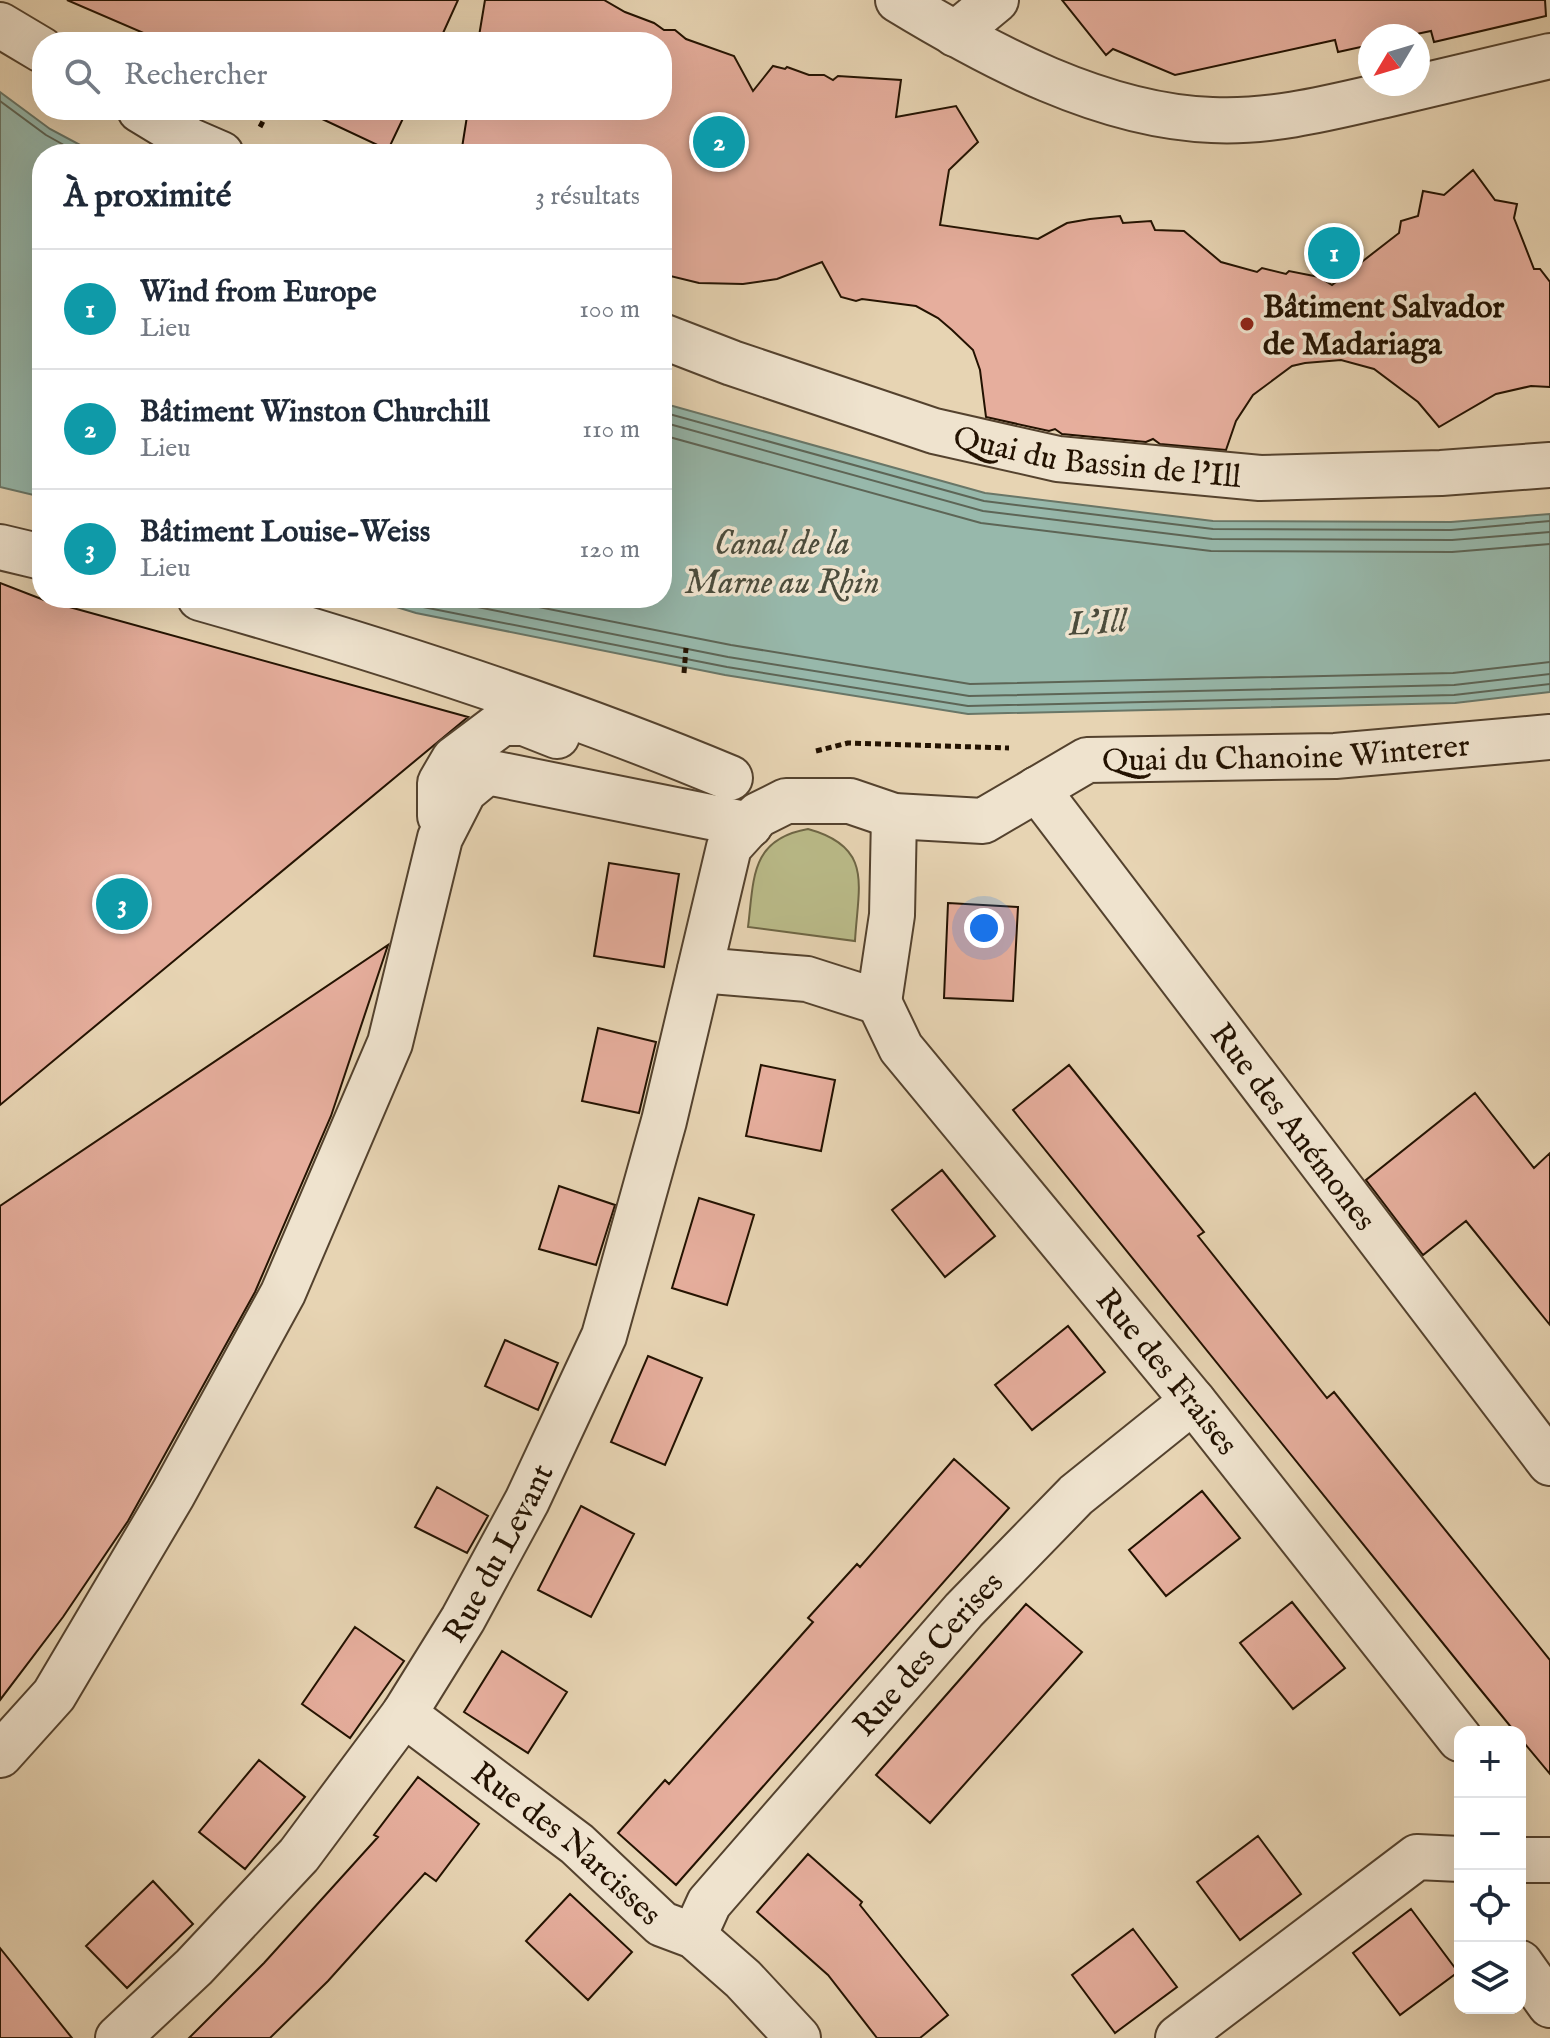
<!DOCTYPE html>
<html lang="fr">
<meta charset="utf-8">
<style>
body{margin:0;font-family:"IM FELL English",serif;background:#f2f2f3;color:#1f2937}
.controls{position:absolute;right:24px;bottom:24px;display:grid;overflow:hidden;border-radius:16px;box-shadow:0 8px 32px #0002}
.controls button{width:72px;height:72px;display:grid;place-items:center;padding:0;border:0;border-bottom:2px solid #e0e1e3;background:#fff;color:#1f2937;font:40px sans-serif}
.compass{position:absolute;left:1358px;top:24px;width:72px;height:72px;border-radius:50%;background:#fff;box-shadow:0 8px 32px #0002;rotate:232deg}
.you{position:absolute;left:984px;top:928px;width:28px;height:28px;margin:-20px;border:6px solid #fff;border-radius:50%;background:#1a73e8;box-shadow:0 0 0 12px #1a73e833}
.badge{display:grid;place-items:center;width:52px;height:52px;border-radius:50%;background:#8f2418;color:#fff;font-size:26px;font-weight:700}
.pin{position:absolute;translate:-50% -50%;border:4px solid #fff;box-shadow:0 2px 8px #0006}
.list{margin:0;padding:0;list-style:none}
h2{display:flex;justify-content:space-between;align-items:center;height:104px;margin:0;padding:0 32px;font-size:34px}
h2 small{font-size:26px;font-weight:400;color:#747a83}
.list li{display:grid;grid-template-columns:52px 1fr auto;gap:24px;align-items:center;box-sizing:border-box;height:120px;padding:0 32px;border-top:2px solid #e0e1e3}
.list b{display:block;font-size:30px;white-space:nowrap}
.list p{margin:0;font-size:26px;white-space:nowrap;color:#747a83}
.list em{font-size:26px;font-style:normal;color:#747a83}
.icon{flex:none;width:44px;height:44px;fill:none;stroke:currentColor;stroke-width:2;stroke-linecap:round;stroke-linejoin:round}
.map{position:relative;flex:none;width:1550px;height:2038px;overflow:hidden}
.search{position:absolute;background:#fff;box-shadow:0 8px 32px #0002;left:32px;top:32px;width:640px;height:88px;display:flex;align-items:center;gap:20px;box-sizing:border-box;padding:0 28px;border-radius:32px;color:#747a83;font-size:30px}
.panel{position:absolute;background:#fff;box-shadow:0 8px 32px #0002;left:32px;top:144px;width:640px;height:464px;border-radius:32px}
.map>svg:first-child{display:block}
.green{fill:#babb89;stroke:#6e6645;stroke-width:2}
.water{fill:#97b8ab;stroke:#697667;stroke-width:2}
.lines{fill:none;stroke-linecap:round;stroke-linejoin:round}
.shore{stroke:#5d6556;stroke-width:2}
.building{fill:#e6ae9d;stroke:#231201;stroke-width:2}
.minor-casing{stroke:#54422e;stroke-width:48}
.path{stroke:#231201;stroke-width:5;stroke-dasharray:6 4;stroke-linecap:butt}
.minor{stroke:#efe3ce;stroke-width:44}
.poi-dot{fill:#8f2418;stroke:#efe3ce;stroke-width:3}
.labels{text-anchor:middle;stroke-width:7;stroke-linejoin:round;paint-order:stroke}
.poi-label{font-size:32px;font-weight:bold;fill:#231201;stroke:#efe3ce;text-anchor:start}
.street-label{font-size:32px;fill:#231201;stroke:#efe3ce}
.water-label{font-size:34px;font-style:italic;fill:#4c4c3c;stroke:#efe3ce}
</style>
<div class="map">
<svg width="1550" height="2038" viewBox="0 0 1550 2038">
<rect width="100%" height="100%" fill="#e7d4b3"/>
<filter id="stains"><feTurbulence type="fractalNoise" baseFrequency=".0025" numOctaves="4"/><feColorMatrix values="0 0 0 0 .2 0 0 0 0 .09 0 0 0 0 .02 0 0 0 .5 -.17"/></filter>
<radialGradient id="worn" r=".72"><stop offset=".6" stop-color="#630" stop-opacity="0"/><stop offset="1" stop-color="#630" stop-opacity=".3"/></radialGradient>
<!-- green -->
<path class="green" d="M 808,829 C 874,847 858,886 855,941 L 748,927 C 754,879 750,839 808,829 Z"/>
<!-- water -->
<path class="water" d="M 0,92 L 50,129 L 97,154 L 42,154 L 42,497 L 0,487 Z
M 662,403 L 985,493 L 1213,521 L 1451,522 L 1550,514 L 1550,692 L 1455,703 L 968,714 L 725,675 L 416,613 L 367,598 L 662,598 Z"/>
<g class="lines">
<!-- shore -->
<path class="shore" d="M 0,101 L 46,135 L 80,154
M 662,412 L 984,501 L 1213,529 L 1451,530 L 1550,521
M 662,422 L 983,511 L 1212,539 L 1452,540 L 1550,532
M 662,435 L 981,523 L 1211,551 L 1452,552 L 1550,544
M 394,598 L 418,606 L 727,667 L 968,706 L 1454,695 L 1550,684
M 432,598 L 728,657 L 969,696 L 1454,685 L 1550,674
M 493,598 L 731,645 L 970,684 L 1453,673 L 1550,662"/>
</g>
<!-- building -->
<path class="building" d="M 67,0 L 458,0 L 439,42 L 157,42 L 152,40 L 153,37 Z
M 485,0 L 604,0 L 625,12 L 654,23 L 664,30 L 675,30 L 686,39 L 734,56 L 753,91 L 773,66 L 785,69 L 787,67 L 809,75 L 824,75 L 833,80 L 838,76 L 901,80 L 896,117 L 956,106 L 978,142 L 949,170 L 940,225 L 1038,239 L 1067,223 L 1090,219 L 1120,216 L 1123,223 L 1151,221 L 1155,230 L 1184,231 L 1221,262 L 1257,272 L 1262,268 L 1286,274 L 1289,271 L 1319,277 L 1332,285 L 1399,233 L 1401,221 L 1418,216 L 1423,191 L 1444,195 L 1473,170 L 1495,200 L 1517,204 L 1514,218 L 1534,269 L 1540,269 L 1550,282 L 1550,387 L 1531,386 L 1496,394 L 1439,427 L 1418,402 L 1374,369 L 1341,360 L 1305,363 L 1292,366 L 1253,395 L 1236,421 L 1226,450 L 1160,444 L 1153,439 L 1146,442 L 1062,434 L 1055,429 L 1049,431 L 986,417 L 980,370 L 973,350 L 952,330 L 938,318 L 916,306 L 862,299 L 856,301 L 841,297 L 822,262 L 777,279 L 743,284 L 699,283 L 662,274 L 662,154 L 461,154 L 468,110 L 662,110 L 662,42 L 478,42 Z
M 1062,0 L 1545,0 L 1546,16 L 1434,42 L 1431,31 L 1407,36 L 1370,36 L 1370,45 L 1338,52 L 1335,40 L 1175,75 L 1113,49 L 1106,55 Z
M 303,110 L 407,110 L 388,150 Z
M 0,583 L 44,600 L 468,717 L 0,1105 Z
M 609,863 L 679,874 L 664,967 L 594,956 Z
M 948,903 L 1018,907 L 1013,1001 L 944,998 Z
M 388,945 L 331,1116 L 255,1292 L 128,1521 L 63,1617 L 0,1700 L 0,1206 Z
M 598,1028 L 656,1042 L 639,1113 L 582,1101 Z
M 761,1065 L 835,1080 L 821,1151 L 746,1136 Z
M 1069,1065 L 1204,1232 L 1198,1236 L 1327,1398 L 1334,1392 L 1550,1660 L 1550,1774 L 1520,1738 L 1520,1732 L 1515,1732 L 1475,1683 L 1013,1110 Z
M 1475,1093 L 1534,1168 L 1550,1153 L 1550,1325 L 1466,1221 L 1423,1255 L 1366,1180 Z
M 942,1170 L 995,1236 L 945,1277 L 892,1210 Z
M 559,1186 L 615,1205 L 596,1265 L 539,1249 Z
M 699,1198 L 754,1215 L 727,1305 L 672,1288 Z
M 1068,1326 L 1105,1372 L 1032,1430 L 995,1385 Z
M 505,1340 L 558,1363 L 538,1410 L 485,1386 Z
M 648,1356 L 702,1378 L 665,1465 L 611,1442 Z
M 954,1459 L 1009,1508 L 676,1885 L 618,1833 L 665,1780 L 669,1784 L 813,1622 L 808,1618 L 857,1564 L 860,1567 Z
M 437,1487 L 488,1516 L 467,1553 L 415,1527 Z
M 1202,1491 L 1240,1538 L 1166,1596 L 1129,1550 Z
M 581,1506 L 634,1534 L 591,1617 L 538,1590 Z
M 1292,1602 L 1345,1668 L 1293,1709 L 1240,1643 Z
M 1026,1604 L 1082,1652 L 930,1823 L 876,1775 Z
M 355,1627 L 404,1661 L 350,1738 L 302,1704 Z
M 502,1651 L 567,1692 L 528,1753 L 464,1712 Z
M 259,1760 L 305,1797 L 245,1869 L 199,1832 Z
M 418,1777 L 479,1824 L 436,1881 L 425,1873 L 328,1981 L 270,2038 L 189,2038 L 264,1963 L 378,1837 L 374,1835 Z
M 1258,1836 L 1301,1894 L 1240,1940 L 1197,1882 Z
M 808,1854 L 862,1902 L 860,1905 L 948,2015 L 920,2038 L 877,2038 L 828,1975 L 757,1912 Z
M 153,1881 L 193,1924 L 127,1988 L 86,1946 Z
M 570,1894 L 632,1952 L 588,2000 L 526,1941 Z
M 1411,1909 L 1458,1972 L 1400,2015 L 1353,1953 Z
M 1133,1929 L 1177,1987 L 1115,2033 L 1072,1975 Z
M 0,1948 L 72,2038 L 0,2038 Z"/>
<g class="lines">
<!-- minor casing -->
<g class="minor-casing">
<g id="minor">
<path d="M 898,0 C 990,56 1102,116 1212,120 C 1270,123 1329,108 1385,95 C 1440,82 1495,69 1550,56"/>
<path d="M 0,25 L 42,50"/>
<path d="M 955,34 L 996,0"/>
<path d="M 140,110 L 191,141 L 221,154"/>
<path id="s1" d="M 662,336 L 732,363 L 934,431 L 1058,459 L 1260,478 L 1441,473 L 1550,465"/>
<path d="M 0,547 L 42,557"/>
<path d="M 200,598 C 380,649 558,706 730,778"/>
<path id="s2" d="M 1037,789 L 1550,1463"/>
<path d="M 440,816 L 440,783 L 454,759 L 502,723 L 524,723 L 557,736"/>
<path d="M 700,970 L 807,979 L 879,1002 L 892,915 L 894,816"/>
<path id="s3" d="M 879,1002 L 901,1048 L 1193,1401 L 1460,1739"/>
<path id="s4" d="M 404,1714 L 577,1844 L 662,1924 L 694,1936 L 743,1979 L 798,2038"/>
<path d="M 0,1755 L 54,1695 L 173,1494 L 283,1293 L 390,1043 L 440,838 L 464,791 L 487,772 L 750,825"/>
<path d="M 1520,1860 L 1550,1860"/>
<path id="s5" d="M 694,1936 L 709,1903 L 964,1610 L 1076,1495 L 1193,1401"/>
<path d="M 1520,1963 L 1550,2005"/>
<path id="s6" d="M 118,2038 L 194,1967 L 299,1855 L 404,1714 L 463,1619 L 527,1501 L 604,1336 L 664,1121 L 729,847 L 758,815 L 786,801 L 850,801 L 894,816 L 983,821 L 1087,760 L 1335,756 L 1550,737"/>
<path d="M 1178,2038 L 1417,1857 L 1460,1859"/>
</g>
</g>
<!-- path -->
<path class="path" d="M 260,127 L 269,110
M 684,673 L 686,648
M 816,751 L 848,743 L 1009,748"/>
<!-- minor -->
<use href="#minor" class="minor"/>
</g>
<!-- markers -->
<circle class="poi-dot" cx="1247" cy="324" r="8"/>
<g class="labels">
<!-- poi labels -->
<g class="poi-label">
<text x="1263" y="317">Bâtiment Salvador<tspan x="1263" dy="37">de Madariaga</tspan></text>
</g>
<!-- street labels -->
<g class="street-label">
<text dy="11" stroke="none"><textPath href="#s1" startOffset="454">Quai du Bassin de l'Ill</textPath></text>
<text dy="11" stroke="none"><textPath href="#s6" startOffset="1960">Quai du Chanoine Winterer</textPath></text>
<text dy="11" stroke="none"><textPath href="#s2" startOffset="424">Rue des Anémones</textPath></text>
<text dy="11" stroke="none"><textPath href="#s3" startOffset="470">Rue des Fraises</textPath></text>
<text dy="11" stroke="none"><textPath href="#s6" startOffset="620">Rue du Levant</textPath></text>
<text dy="11" stroke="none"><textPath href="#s5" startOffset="368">Rue des Cerises</textPath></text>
<text dy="11" stroke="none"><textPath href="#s4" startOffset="208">Rue des Narcisses</textPath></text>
</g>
<!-- water labels -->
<g class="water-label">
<text x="782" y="554">Canal de la<tspan x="782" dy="39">Marne au Rhin</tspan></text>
<text transform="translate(1097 621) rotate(-4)" y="12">L'Ill</text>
</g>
</g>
<rect width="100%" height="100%" filter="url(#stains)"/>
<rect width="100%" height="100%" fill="url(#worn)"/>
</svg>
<div class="controls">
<button>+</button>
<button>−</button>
<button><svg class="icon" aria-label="locate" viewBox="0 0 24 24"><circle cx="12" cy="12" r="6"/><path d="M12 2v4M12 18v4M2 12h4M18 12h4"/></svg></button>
<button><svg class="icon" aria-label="layers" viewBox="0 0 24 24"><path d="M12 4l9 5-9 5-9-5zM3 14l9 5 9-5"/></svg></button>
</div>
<svg class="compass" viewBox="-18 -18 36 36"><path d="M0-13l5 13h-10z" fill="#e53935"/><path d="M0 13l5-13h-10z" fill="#747a83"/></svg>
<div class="you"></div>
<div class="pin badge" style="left:1334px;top:253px;background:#0f9aa8">1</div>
<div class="pin badge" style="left:719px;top:142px;background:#0f9aa8">2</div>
<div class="pin badge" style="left:122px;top:904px;background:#0f9aa8">3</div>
<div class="search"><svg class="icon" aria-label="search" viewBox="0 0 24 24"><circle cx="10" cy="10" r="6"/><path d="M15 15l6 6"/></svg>Rechercher</div>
<section class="panel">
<h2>À proximité<small>3 résultats</small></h2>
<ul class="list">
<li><span class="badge" style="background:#0f9aa8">1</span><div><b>Wind from Europe</b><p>Lieu</p></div><em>100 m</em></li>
<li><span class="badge" style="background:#0f9aa8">2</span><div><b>Bâtiment Winston Churchill</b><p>Lieu</p></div><em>110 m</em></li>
<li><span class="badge" style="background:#0f9aa8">3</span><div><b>Bâtiment Louise-Weiss</b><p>Lieu</p></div><em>120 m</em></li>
</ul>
</section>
</div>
